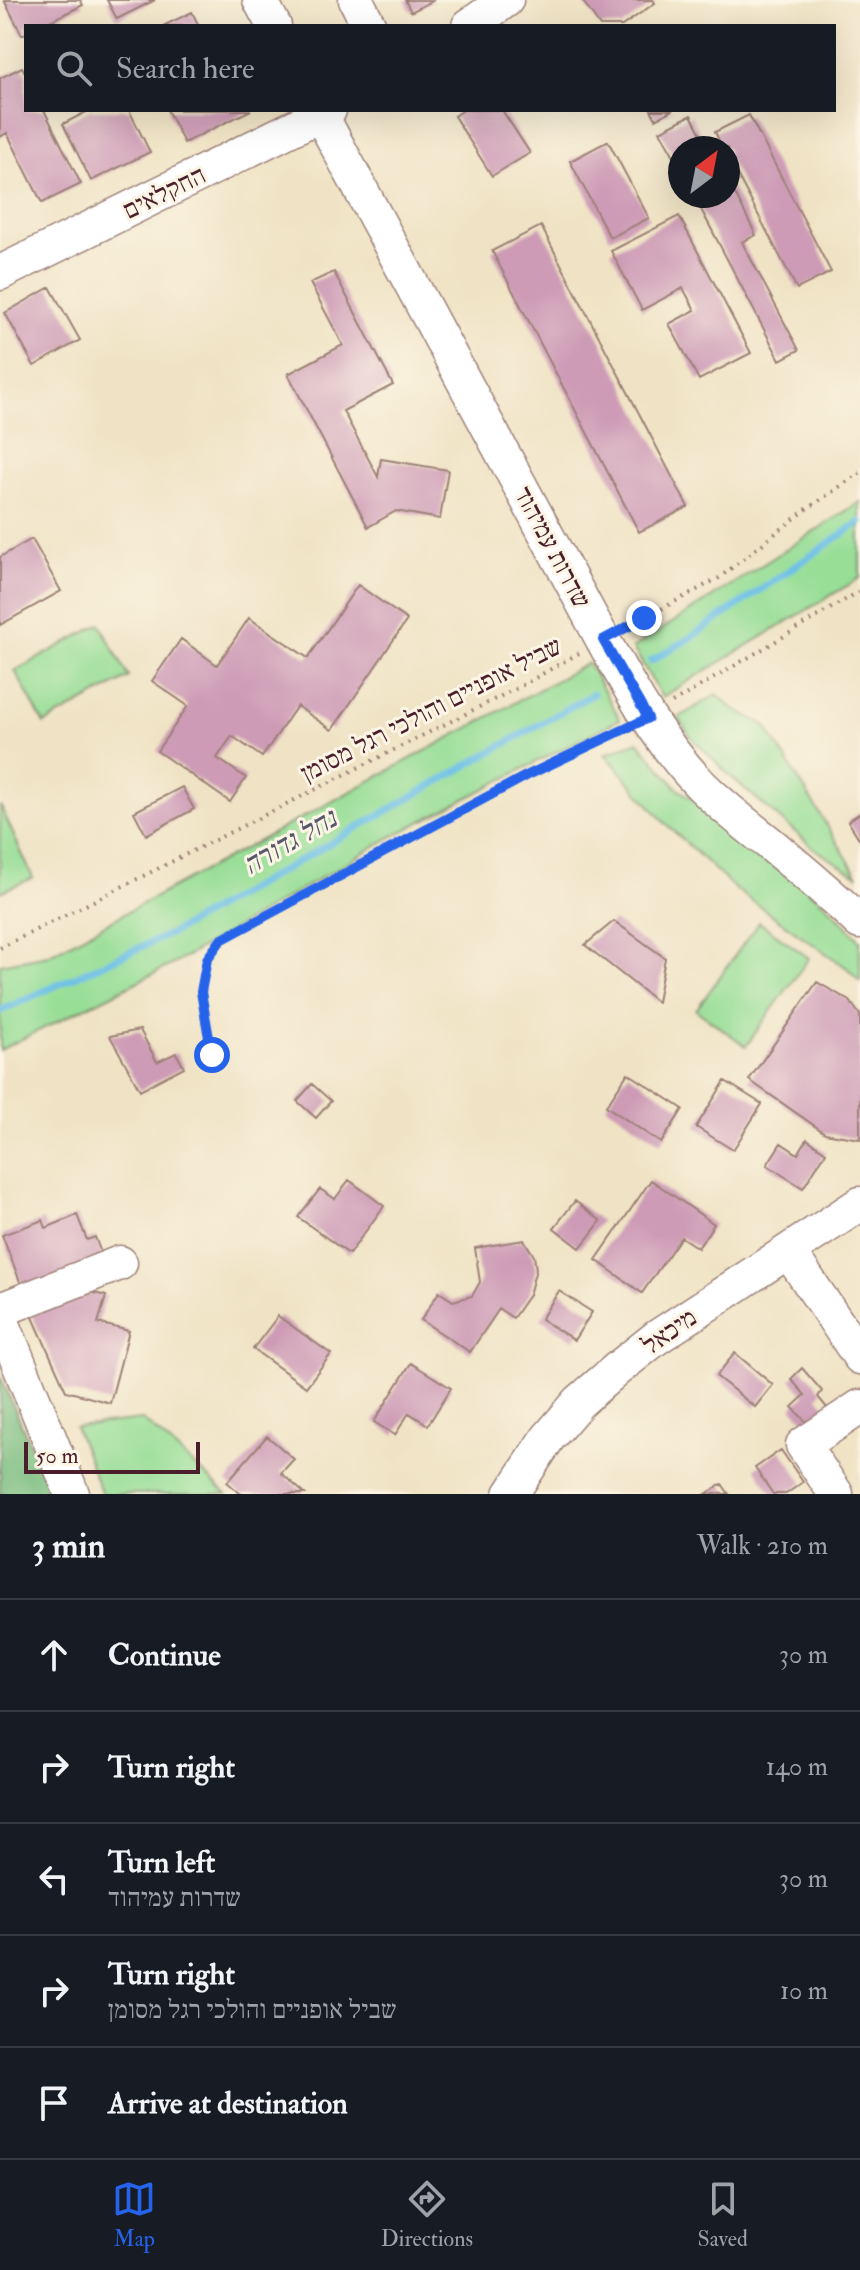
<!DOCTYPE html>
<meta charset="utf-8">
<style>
body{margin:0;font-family:"IM FELL Double Pica","Frank Ruhl Libre",serif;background:#242831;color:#f1f3f6}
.compass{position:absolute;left:668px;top:136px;width:72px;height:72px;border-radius:50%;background:#171b24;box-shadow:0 8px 32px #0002;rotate:32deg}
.scale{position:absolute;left:24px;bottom:20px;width:176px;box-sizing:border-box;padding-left:8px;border:4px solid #4a1f2b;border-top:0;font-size:22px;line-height:28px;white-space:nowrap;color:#4a1f2b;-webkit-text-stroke:6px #fcf5e5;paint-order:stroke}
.stop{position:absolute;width:24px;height:24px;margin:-18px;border:6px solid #2563eb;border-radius:50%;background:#fff}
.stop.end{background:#2563eb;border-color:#fff;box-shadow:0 2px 8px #0008}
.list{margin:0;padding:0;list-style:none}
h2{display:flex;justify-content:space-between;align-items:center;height:104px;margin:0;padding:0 32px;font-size:34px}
h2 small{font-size:26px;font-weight:400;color:#9ea1a6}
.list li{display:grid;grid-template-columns:52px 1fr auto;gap:24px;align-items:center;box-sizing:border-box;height:112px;padding:0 32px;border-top:2px solid #363941}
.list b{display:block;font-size:30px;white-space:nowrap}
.list p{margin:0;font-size:26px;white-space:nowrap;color:#9ea1a6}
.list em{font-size:26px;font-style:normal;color:#9ea1a6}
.icon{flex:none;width:44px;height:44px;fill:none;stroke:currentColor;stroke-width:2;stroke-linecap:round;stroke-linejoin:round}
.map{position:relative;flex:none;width:860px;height:1494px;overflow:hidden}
.search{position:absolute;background:#171b24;box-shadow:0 8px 32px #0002;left:24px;right:24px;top:24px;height:88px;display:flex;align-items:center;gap:20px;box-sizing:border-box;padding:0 28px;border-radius:0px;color:#9ea1a6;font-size:30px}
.sheet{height:664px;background:#171b24}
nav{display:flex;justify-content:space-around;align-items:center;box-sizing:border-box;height:112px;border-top:2px solid #363941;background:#171b24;font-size:22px;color:#9ea1a6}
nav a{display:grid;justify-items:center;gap:4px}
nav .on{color:#2563eb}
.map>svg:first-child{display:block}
.green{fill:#98de97;stroke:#717e61;stroke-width:2}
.forest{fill:#7abd80;stroke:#626e56;stroke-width:2}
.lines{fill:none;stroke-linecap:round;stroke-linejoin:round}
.stream{stroke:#6abfe6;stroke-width:7}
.building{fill:#cd9bb6}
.minor-casing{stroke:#9d8178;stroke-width:37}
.path{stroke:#9d8178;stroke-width:4;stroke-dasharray:2 6;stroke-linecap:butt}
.minor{stroke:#fff;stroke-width:34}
.route{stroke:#2563eb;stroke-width:10}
.labels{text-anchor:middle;stroke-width:6;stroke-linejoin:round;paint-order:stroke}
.street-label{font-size:26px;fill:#4a1f2b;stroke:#fcf5e5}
.water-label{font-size:28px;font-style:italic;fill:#55576c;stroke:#fcf5e5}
</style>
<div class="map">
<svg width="860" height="1494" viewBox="0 0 860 1494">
<rect width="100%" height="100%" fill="#fcf5e5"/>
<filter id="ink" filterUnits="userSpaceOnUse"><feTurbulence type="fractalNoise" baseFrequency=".0125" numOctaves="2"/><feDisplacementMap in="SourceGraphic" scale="16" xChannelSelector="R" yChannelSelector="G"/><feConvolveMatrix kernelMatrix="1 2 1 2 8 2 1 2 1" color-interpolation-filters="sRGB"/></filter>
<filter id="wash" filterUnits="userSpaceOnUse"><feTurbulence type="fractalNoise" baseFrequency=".006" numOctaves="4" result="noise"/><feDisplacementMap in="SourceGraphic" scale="32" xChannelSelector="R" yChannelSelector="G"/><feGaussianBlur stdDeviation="1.8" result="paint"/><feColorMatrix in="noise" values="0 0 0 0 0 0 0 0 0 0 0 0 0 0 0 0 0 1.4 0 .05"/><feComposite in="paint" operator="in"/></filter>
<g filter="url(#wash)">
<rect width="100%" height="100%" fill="#f0e3c5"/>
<!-- green -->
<path class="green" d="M 860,502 L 860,578 L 662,697 L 633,648 Z
M 100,624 L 129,677 L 44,724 L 15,671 Z
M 588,663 L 620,719 L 389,838 L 177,962 L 0,1050 L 0,964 L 48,955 Z
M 717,694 L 731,707 L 765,725 L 858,876 L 815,849 L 730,776 L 691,737 L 678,718 Z
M 638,741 L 678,789 L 706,808 L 830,908 L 860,940 L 860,981 L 847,968 L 735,889 L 664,822 L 605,754 Z
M 0,805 L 33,878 L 0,892 Z
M 759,922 L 809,958 L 746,1046 L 696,1010 Z
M 143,1420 L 227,1494 L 102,1494 L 75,1427 Z"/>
<!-- forest -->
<path class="forest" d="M 0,1375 L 49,1488 L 36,1494 L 0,1494 Z"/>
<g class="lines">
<!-- stream -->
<path class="stream" d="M 651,661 L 690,638 L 860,522
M 0,1011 L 174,932 L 593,694"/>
</g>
<g id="blocks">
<!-- building -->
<path class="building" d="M 4,0 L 80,0 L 83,5 L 40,26 L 26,26 L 26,33 L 22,35 Z
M 107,0 L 155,0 L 117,19 Z
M 405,0 L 434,0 L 411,12 Z
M 582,0 L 653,0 L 655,3 L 622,26 L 600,26 Z
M 192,12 L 199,26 L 163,26 Z
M 22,67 L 26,74 L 26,110 L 44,110 L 81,184 L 42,203 L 7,133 L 0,137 L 0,78 Z
M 90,110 L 129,110 L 150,152 L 91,181 L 63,124 Z
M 167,110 L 251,110 L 184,143 Z
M 464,110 L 502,110 L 530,153 L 492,176 L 454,116 Z
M 651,110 L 673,110 L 656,119 Z
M 691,115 L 704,140 L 689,148 L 680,148 L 680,153 L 674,156 L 660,131 Z
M 749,115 L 831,272 L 797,289 L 728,157 L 728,148 L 723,148 L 715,132 Z
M 608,141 L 649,218 L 610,238 L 570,161 Z
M 728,180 L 756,235 L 742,242 L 799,350 L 780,360 L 694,196 L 728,196 Z
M 679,216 L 751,353 L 699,380 L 669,324 L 695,310 L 683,288 L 642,310 L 611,251 Z
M 541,226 L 688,507 L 639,532 L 492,251 Z
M 334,272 L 393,385 L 343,411 L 378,477 L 381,459 L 448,470 L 440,519 L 396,511 L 368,527 L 288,374 L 343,345 L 310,283 Z
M 50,287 L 80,340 L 34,366 L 5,313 Z
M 32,539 L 61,591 L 0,625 L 0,557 Z
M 358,585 L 407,620 L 332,730 L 297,706 L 262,757 L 232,736 L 217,758 L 246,778 L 230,802 L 157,751 L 188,706 L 152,681 L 181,639 L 217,665 L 249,618 L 308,658 Z
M 182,787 L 194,809 L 146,835 L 134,812 Z
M 860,813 L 860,840 L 848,821 Z
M 614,921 L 665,958 L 657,1002 L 585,945 Z
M 817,982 L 850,1001 L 860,1015 L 860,1139 L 825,1133 L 749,1080 Z
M 140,1030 L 157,1062 L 176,1053 L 184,1067 L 140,1090 L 110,1036 Z
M 628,1073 L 683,1109 L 661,1143 L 606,1106 Z
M 725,1081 L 762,1104 L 733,1150 L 696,1127 Z
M 312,1084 L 331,1101 L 316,1118 L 297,1101 Z
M 807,1139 L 826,1152 L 803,1188 L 767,1165 L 781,1143 L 798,1154 Z
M 349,1180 L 384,1206 L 349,1254 L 298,1217 L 320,1189 L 335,1199 Z
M 651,1180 L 714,1224 L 698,1248 L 681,1237 L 642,1293 L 596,1260 Z
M 575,1201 L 601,1221 L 580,1248 L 554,1228 Z
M 77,1215 L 87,1240 L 95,1237 L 104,1261 L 24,1292 L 2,1235 L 43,1220 L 46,1228 Z
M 524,1240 L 534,1256 L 536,1269 L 529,1295 L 513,1318 L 499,1309 L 470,1352 L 421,1320 L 439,1292 L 453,1301 L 472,1296 L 480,1282 L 475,1248 Z
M 87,1291 L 106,1296 L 98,1323 L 129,1331 L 110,1403 L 66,1391 L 32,1315 Z
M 559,1291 L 592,1312 L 574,1340 L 541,1319 Z
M 278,1316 L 331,1354 L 306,1387 L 253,1349 Z
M 735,1353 L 773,1385 L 755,1407 L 716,1376 Z
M 411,1363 L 451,1388 L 428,1425 L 409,1413 L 395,1435 L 374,1422 Z
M 802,1368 L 822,1391 L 818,1397 L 828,1409 L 809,1425 L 792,1407 L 805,1395 L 791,1379 Z
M 267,1436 L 294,1459 L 281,1473 L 305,1494 L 241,1494 L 227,1482 Z
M 781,1450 L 803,1482 L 786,1494 L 773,1494 L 755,1468 Z
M 722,1484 L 729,1494 L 706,1494 Z"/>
</g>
</g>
<g filter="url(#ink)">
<use href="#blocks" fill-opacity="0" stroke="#9d8178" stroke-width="2"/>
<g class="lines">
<!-- minor casing -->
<g class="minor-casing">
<path id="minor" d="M 260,0 L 274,26
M 356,0 L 369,26
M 469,26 L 506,0
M 318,110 L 603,640 C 631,690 658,740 698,782 C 719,804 744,823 768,842 C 799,868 831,894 860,922
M 0,273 L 329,110
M 789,1252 L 860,1357
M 0,1310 L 120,1263
M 0,1317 L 72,1494
M 511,1494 L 548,1438 L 579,1402 L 617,1369 L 656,1338 L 860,1204
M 836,1494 L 803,1445 L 860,1407"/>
</g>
<!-- path -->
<path class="path" d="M 626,628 L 719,578 L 804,511 L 860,473
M 672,703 L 860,591
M 0,948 L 521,686 L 579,653
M 212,1055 L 201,992 L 207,959 L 221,940 L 526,776 L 622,730"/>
<!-- minor -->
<use href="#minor" class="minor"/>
</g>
</g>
<g class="lines" filter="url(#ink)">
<!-- route -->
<path class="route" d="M 212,1055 L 201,992 L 207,959 L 221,940 L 526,776 L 648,718 L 603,640 L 644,618"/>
</g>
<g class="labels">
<!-- street labels -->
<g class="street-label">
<text transform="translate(164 192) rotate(-26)" y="9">החקלאים</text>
<text transform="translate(553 547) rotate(62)" y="9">שדרות עמיהוד</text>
<text transform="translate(431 709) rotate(-27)" y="9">שביל אופניים והולכי רגל מסומן</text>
<text transform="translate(669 1331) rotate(-35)" y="9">מיכאל</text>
</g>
<!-- water labels -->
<g class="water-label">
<text transform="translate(289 841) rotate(-30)" y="10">נחל גדורה</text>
</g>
</g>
</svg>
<svg class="compass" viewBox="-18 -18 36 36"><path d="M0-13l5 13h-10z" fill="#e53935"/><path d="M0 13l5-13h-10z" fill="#9ea1a6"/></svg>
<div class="scale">50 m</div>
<div class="stop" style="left:212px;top:1055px"></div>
<div class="stop end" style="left:644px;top:618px"></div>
<div class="search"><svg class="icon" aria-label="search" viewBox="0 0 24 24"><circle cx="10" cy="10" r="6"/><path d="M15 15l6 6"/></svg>Search here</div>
</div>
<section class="sheet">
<h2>3 min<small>Walk · 210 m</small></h2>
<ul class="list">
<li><svg class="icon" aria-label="ahead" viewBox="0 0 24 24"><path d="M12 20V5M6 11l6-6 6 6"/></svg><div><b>Continue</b></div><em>30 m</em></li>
<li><svg class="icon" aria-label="right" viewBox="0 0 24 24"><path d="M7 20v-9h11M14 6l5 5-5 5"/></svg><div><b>Turn right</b></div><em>140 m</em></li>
<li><svg class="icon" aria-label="left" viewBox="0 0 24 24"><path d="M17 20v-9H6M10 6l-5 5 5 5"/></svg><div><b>Turn left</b><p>שדרות עמיהוד</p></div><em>30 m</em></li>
<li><svg class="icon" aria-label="right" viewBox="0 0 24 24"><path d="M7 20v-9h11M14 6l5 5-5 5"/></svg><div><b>Turn right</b><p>שביל אופניים והולכי רגל מסומן</p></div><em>10 m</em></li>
<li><svg class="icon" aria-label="arrive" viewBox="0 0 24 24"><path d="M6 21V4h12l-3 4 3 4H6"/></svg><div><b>Arrive at destination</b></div></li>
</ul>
</section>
<nav>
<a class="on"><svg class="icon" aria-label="map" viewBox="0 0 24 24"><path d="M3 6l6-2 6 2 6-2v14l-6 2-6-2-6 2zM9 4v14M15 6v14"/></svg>Map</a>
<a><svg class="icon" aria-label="directions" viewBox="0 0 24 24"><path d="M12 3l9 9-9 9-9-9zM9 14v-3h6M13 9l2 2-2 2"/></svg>Directions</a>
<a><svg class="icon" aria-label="saved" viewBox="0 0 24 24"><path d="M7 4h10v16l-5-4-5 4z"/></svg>Saved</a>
</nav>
